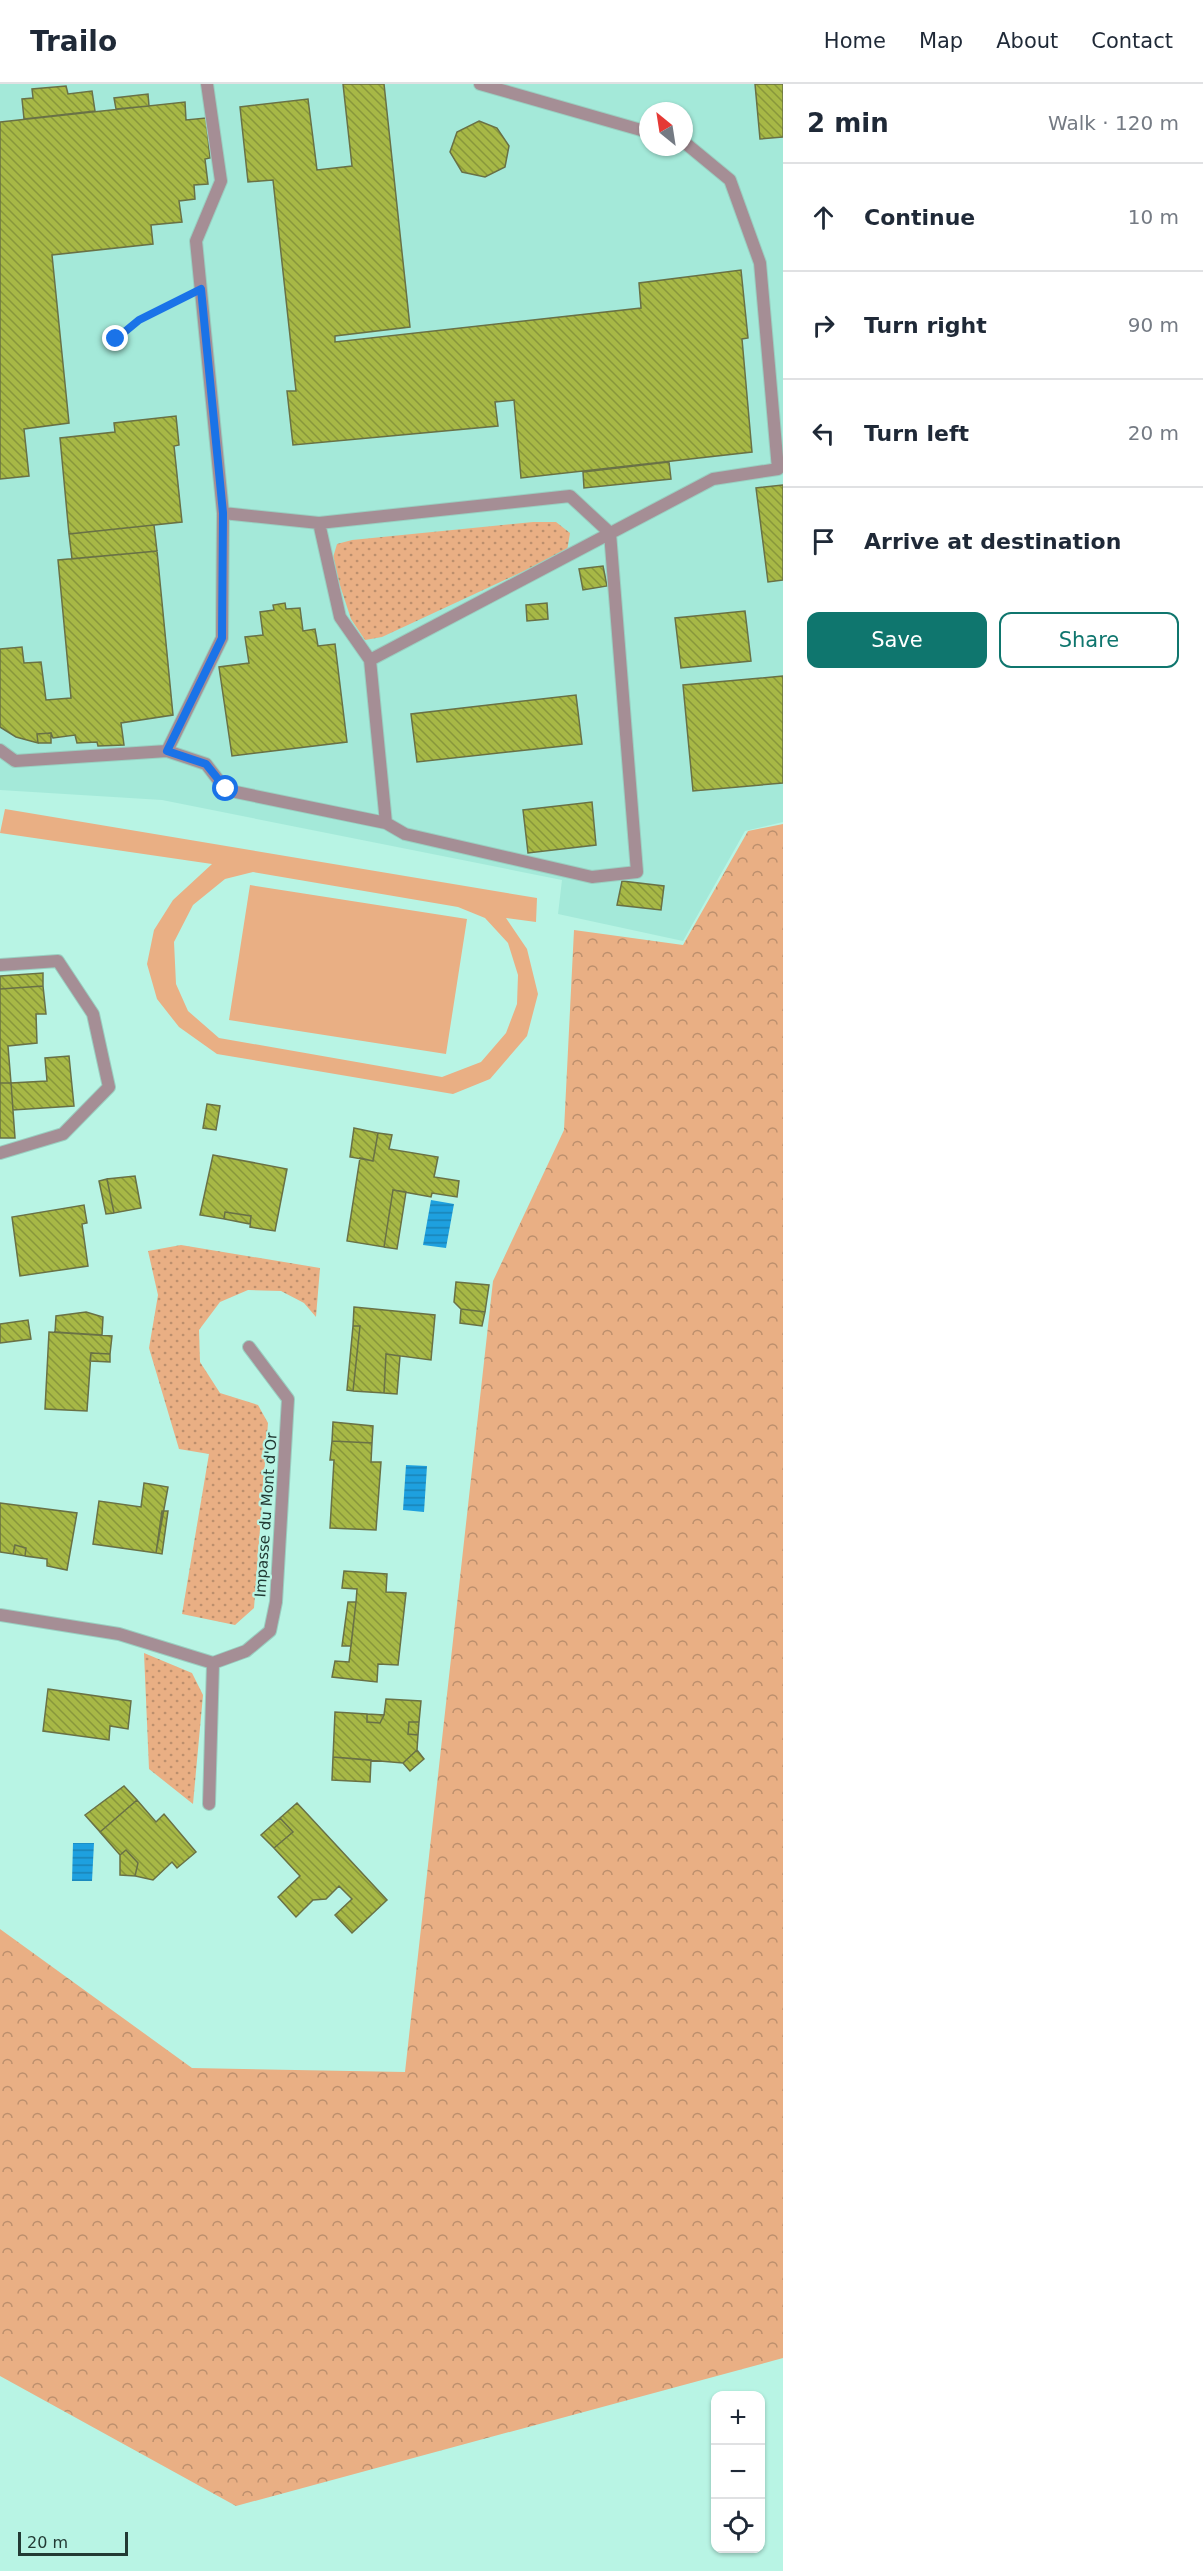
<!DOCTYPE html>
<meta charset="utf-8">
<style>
body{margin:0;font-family:"DejaVu Sans",sans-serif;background:#f2f2f3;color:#1f2937}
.controls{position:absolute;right:18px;bottom:18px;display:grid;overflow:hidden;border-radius:12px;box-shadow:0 2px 4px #0004}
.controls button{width:54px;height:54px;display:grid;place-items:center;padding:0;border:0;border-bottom:2px solid #e0e1e3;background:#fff;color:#1f2937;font:30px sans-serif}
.compass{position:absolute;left:639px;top:18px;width:54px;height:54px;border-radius:50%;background:#fff;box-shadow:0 2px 4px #0004;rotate:330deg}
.scale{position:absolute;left:18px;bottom:15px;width:110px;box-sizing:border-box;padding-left:6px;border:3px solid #223a34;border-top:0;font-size:16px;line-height:21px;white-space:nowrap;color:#223a34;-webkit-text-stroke:4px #b8f4e4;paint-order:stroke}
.stop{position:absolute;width:18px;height:18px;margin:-14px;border:4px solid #1a73e8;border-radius:50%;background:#fff}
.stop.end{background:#1a73e8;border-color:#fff;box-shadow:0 2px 6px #0008}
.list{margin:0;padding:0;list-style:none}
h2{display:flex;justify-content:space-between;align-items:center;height:78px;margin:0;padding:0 24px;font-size:26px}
h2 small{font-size:20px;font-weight:400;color:#747a83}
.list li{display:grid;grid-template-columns:39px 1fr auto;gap:18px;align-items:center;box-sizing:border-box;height:108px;padding:0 24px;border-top:2px solid #e0e1e3}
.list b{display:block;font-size:22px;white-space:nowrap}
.list em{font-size:20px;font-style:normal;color:#747a83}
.actions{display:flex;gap:12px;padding:18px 24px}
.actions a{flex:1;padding:14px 0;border:2px solid #0f766e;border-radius:12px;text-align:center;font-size:21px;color:#0f766e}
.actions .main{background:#0f766e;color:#fff}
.icon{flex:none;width:33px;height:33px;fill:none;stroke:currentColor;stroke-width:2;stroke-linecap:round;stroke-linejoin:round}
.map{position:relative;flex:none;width:783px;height:2487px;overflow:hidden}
header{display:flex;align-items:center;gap:36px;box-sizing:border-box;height:84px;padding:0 30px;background:#fff;border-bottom:2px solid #e0e1e3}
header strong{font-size:28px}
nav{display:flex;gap:33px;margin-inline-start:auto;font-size:21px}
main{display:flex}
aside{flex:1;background:#fff}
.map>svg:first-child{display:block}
.built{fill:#a4e9d9;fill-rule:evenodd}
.grass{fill:url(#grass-dots)}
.forest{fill:url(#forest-crowns)}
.pitch{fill:#e9af84;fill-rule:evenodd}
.water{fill:url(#water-rules)}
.building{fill:url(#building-back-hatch);stroke:#697146;stroke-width:1.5}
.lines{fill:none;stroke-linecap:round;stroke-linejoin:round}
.service-casing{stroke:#9acfc1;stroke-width:14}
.minor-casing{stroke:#9acfc1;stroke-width:14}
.path{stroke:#6f9a8f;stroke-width:4;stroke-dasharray:3 4.5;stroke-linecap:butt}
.service{stroke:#a58e95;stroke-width:12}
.minor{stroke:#a58e95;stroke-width:12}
.route{stroke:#1a73e8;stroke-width:8}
.labels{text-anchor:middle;stroke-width:4.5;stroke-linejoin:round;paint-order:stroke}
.street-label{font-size:15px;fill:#223a34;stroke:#b8f4e4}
</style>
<header>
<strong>Trailo</strong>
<nav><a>Home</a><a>Map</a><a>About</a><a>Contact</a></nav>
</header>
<main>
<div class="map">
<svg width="783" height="2487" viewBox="0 0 783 2487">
<defs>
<pattern id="grass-dots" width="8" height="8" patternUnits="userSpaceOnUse" patternTransform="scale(1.5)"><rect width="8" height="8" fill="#e9af84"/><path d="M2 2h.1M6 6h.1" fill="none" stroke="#bc8f6d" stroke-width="1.8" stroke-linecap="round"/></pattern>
<pattern id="forest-crowns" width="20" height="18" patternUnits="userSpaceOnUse" patternTransform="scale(1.5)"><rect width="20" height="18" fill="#e9af84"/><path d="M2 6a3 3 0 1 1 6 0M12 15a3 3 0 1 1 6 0" fill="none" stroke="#bc8f6d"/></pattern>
<pattern id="water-rules" width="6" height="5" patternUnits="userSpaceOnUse" patternTransform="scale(1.5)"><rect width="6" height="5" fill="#1ea0df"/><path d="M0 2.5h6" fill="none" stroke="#1a83b6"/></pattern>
<pattern id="building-back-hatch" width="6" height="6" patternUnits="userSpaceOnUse" patternTransform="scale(1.5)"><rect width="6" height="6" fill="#a7b846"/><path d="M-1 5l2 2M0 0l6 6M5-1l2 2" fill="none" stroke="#88973b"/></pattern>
</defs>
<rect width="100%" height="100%" fill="#b8f4e4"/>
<!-- built -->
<path class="built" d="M 0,0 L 783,0 L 783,738 L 745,747 L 683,857 L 558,830 L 562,796 L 162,716 L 0,706 ZM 648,27 L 684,27 L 684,63 L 648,63 Z"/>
<!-- grass -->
<path class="grass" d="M 533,438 L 556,438 L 570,449 L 567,467 L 382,553 L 365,556 L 351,535 L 332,477 L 337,460 L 352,456 Z
M 181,1161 L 320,1184 L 316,1233 L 304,1219 L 281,1207 L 248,1206 L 220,1218 L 199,1246 L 200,1278 L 220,1309 L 258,1321 L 268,1339 L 254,1524 L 235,1541 L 182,1530 L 209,1370 L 179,1365 L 149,1264 L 158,1211 L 148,1167 Z
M 144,1569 L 192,1589 L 203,1611 L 193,1720 L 149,1685 Z"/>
<!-- forest -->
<path class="forest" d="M 783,740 L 783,2274 L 236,2422 L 0,2292 L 0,1845 L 192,1984 L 405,1988 L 493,1197 L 564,1046 L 574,846 L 683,861 L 748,747 Z"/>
<!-- pitch -->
<path class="pitch" d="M 5,725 L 537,814 L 536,838 L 506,834 L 527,865 L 538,910 L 527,952 L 490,995 L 453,1010 L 217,970 L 179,943 L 157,915 L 147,880 L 154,846 L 173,816 L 212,780 L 0,749 ZM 253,788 L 458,823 L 485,834 L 508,859 L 518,891 L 517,920 L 506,949 L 481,978 L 442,993 L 219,954 L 188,927 L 176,900 L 174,858 L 193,821 L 225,795 Z
M 250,801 L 467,835 L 446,970 L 229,936 Z"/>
<!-- water -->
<path class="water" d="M 431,1116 L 454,1120 L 446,1164 L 423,1161 Z
M 406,1381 L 427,1382 L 424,1428 L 403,1426 Z
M 73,1759 L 94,1759 L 92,1797 L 72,1797 Z"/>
<!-- building -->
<path class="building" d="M 343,0 L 384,0 L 410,243 L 335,252 L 335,258 L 641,224 L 639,199 L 741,186 L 748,254 L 742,255 L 752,368 L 521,394 L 514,316 L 495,318 L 498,342 L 293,361 L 287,307 L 296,307 L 273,96 L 248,98 L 240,23 L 308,15 L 317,86 L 352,82 Z
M 755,0 L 783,0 L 783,53 L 760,55 Z
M 66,2 L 68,10 L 92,7 L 95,27 L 24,35 L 22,15 L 33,14 L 32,5 Z
M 148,10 L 149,22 L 116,25 L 114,14 Z
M 185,18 L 186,36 L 206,34 L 210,74 L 205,75 L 208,100 L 194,101 L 195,115 L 179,117 L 182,138 L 151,141 L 153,160 L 52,171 L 69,339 L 24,345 L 29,392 L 0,395 L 0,38 Z
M 479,37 L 497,44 L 509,62 L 505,83 L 485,93 L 462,88 L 450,68 L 457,48 Z
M 176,332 L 179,361 L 174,362 L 182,438 L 69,450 L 60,354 L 115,348 L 114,339 Z
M 669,378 L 671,395 L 584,404 L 583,388 Z
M 783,401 L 783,496 L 768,498 L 756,404 Z
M 154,441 L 157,467 L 72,475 L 69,450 Z
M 157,467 L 173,631 L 121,639 L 124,661 L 98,662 L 97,658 L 77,659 L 75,651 L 53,654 L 51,649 L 37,650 L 38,659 L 16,653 L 0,643 L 0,565 L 22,563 L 24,579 L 41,578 L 46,616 L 71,614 L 58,476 Z
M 603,482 L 607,502 L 583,506 L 579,485 Z
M 285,519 L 286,525 L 300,524 L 303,547 L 315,545 L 318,562 L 335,560 L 347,658 L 232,672 L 219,583 L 249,579 L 245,553 L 263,551 L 260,528 L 274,526 L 273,521 Z
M 547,519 L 548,535 L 527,537 L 526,521 Z
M 745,527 L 751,577 L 681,584 L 675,534 Z
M 783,592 L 783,699 L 693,707 L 683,601 Z
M 576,611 L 582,660 L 417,678 L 411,630 Z
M 51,649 L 51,659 L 38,659 L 37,650 Z
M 592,718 L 596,761 L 528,769 L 523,726 Z
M 622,797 L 664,802 L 661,826 L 617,821 Z
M 43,889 L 43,902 L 0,905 L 0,892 Z
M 43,902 L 46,930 L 36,930 L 37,959 L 8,962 L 11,999 L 0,999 L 0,905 Z
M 69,972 L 74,1022 L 13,1026 L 11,999 L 47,997 L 45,974 Z
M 0,999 L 11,999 L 15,1054 L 0,1054 Z
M 207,1020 L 220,1022 L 216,1046 L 203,1044 Z
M 354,1044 L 378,1049 L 373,1077 L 350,1073 Z
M 378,1049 L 392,1051 L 389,1065 L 438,1073 L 434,1093 L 459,1097 L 457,1113 L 432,1109 L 431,1113 L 393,1106 L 384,1163 L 347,1157 L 360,1074 L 373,1077 Z
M 213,1071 L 287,1085 L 275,1147 L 250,1143 L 251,1132 L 225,1128 L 224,1135 L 200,1131 Z
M 135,1092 L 141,1124 L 114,1129 L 107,1095 Z
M 107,1095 L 114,1129 L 106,1130 L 99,1097 Z
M 393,1106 L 406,1108 L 397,1165 L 384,1163 Z
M 84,1121 L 87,1139 L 82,1140 L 88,1182 L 20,1192 L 12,1133 Z
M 225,1128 L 251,1132 L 250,1140 L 224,1135 Z
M 456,1198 L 489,1201 L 485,1228 L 461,1225 L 454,1218 Z
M 354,1223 L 435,1231 L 431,1276 L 386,1270 L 384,1309 L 353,1307 L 360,1242 L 353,1242 Z
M 461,1225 L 485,1228 L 482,1242 L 460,1239 Z
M 86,1228 L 103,1233 L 102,1251 L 55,1248 L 56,1232 Z
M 28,1236 L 31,1255 L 0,1259 L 0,1240 Z
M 353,1242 L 360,1242 L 353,1307 L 347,1306 Z
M 49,1248 L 112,1252 L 110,1270 L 91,1269 L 87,1327 L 45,1325 Z
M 91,1269 L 110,1270 L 110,1278 L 90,1277 Z
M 386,1270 L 400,1272 L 397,1310 L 384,1309 Z
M 333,1338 L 373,1342 L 372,1359 L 332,1357 Z
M 332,1357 L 372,1359 L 371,1378 L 381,1378 L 376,1446 L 330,1444 L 334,1376 L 330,1376 Z
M 144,1399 L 168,1403 L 156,1469 L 93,1460 L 99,1417 L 141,1423 Z
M 0,1419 L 77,1429 L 67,1486 L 47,1482 L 47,1475 L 25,1472 L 26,1464 L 15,1461 L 13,1470 L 0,1468 Z
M 162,1427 L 168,1427 L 162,1470 L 156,1469 Z
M 15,1461 L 26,1464 L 25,1472 L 13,1470 Z
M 344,1487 L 387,1490 L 386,1508 L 406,1509 L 398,1581 L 378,1580 L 377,1598 L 332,1593 L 335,1577 L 349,1578 L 356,1518 L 357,1505 L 342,1504 Z
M 348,1518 L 356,1518 L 351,1562 L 342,1562 Z
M 48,1605 L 131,1617 L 128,1645 L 110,1642 L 109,1656 L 43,1647 Z
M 386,1615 L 421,1617 L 419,1638 L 409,1638 L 408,1650 L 418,1651 L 417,1666 L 403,1679 L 333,1673 L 335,1628 L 367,1630 L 367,1638 L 380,1639 L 384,1631 Z
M 367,1630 L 384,1631 L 380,1639 L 367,1638 Z
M 409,1638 L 419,1638 L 418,1651 L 408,1650 Z
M 417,1666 L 424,1675 L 410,1687 L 403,1679 Z
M 333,1673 L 371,1676 L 370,1698 L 332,1696 Z
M 124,1702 L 137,1716 L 100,1748 L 85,1731 Z
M 137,1716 L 156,1738 L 164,1730 L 196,1768 L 177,1784 L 172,1778 L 153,1796 L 135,1792 L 138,1779 L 126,1766 L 120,1771 L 100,1748 Z
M 297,1719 L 387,1816 L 352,1849 L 335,1831 L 352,1815 L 339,1802 L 326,1815 L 313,1816 L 296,1833 L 278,1813 L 300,1792 L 274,1764 L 293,1748 L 280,1734 Z
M 280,1734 L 293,1748 L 274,1764 L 261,1751 Z
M 126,1766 L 138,1779 L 135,1792 L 120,1791 L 120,1771 Z"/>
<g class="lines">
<!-- service casing -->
<g class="service-casing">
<path id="service" d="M 207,0 L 221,97 L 196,157 L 223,429
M 480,0 L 648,48
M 223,429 L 319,439 L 340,533 L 370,576 L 386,739 L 226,706 L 206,680 L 167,667 L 222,554 Z
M 319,439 L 570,412 L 610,449 L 637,788 L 592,793 L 405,750 L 386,739
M 370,576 L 713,395 L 778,385 L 760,179 L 730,96 L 684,58
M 0,666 L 15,677 L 167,667
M 0,881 L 58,877 L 93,930 L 109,1003 L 63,1050 L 0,1069"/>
</g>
<!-- minor casing -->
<g class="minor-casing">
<path id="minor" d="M 0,1531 L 119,1550 L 213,1579 L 246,1567 L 270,1547 L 276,1518 L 288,1315 L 249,1263
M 209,1720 L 213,1579"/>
</g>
<!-- path -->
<path class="path" d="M 116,255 L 139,236 L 179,216"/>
<!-- service -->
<use href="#service" class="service"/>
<!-- minor -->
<use href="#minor" class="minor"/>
</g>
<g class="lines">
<!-- route -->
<path class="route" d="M 116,255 L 139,236 L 201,205 L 223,429 L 222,554 L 167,667 L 206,680 L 226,705"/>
</g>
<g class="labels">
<!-- street labels -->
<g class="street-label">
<text transform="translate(266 1431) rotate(-86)" y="5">Impasse du Mont d'Or</text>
</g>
</g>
</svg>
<div class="controls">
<button>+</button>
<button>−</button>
<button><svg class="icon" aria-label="locate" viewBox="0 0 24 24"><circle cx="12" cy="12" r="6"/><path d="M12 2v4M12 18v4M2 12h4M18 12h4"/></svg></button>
</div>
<svg class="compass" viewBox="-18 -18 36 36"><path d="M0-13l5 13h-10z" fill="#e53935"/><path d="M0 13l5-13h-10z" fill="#747a83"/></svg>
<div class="scale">20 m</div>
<div class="stop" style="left:226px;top:705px"></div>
<div class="stop end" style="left:116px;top:255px"></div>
</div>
<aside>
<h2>2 min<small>Walk · 120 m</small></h2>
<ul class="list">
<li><svg class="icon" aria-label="ahead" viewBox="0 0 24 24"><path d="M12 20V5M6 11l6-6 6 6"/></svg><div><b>Continue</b></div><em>10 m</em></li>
<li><svg class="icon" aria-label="right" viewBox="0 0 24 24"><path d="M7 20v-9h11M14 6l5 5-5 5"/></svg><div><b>Turn right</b></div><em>90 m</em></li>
<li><svg class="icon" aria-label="left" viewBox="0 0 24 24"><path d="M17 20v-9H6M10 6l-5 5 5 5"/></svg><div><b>Turn left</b></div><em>20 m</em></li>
<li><svg class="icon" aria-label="arrive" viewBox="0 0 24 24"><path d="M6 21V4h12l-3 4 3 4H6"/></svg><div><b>Arrive at destination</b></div></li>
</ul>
<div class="actions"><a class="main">Save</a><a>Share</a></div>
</aside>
</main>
